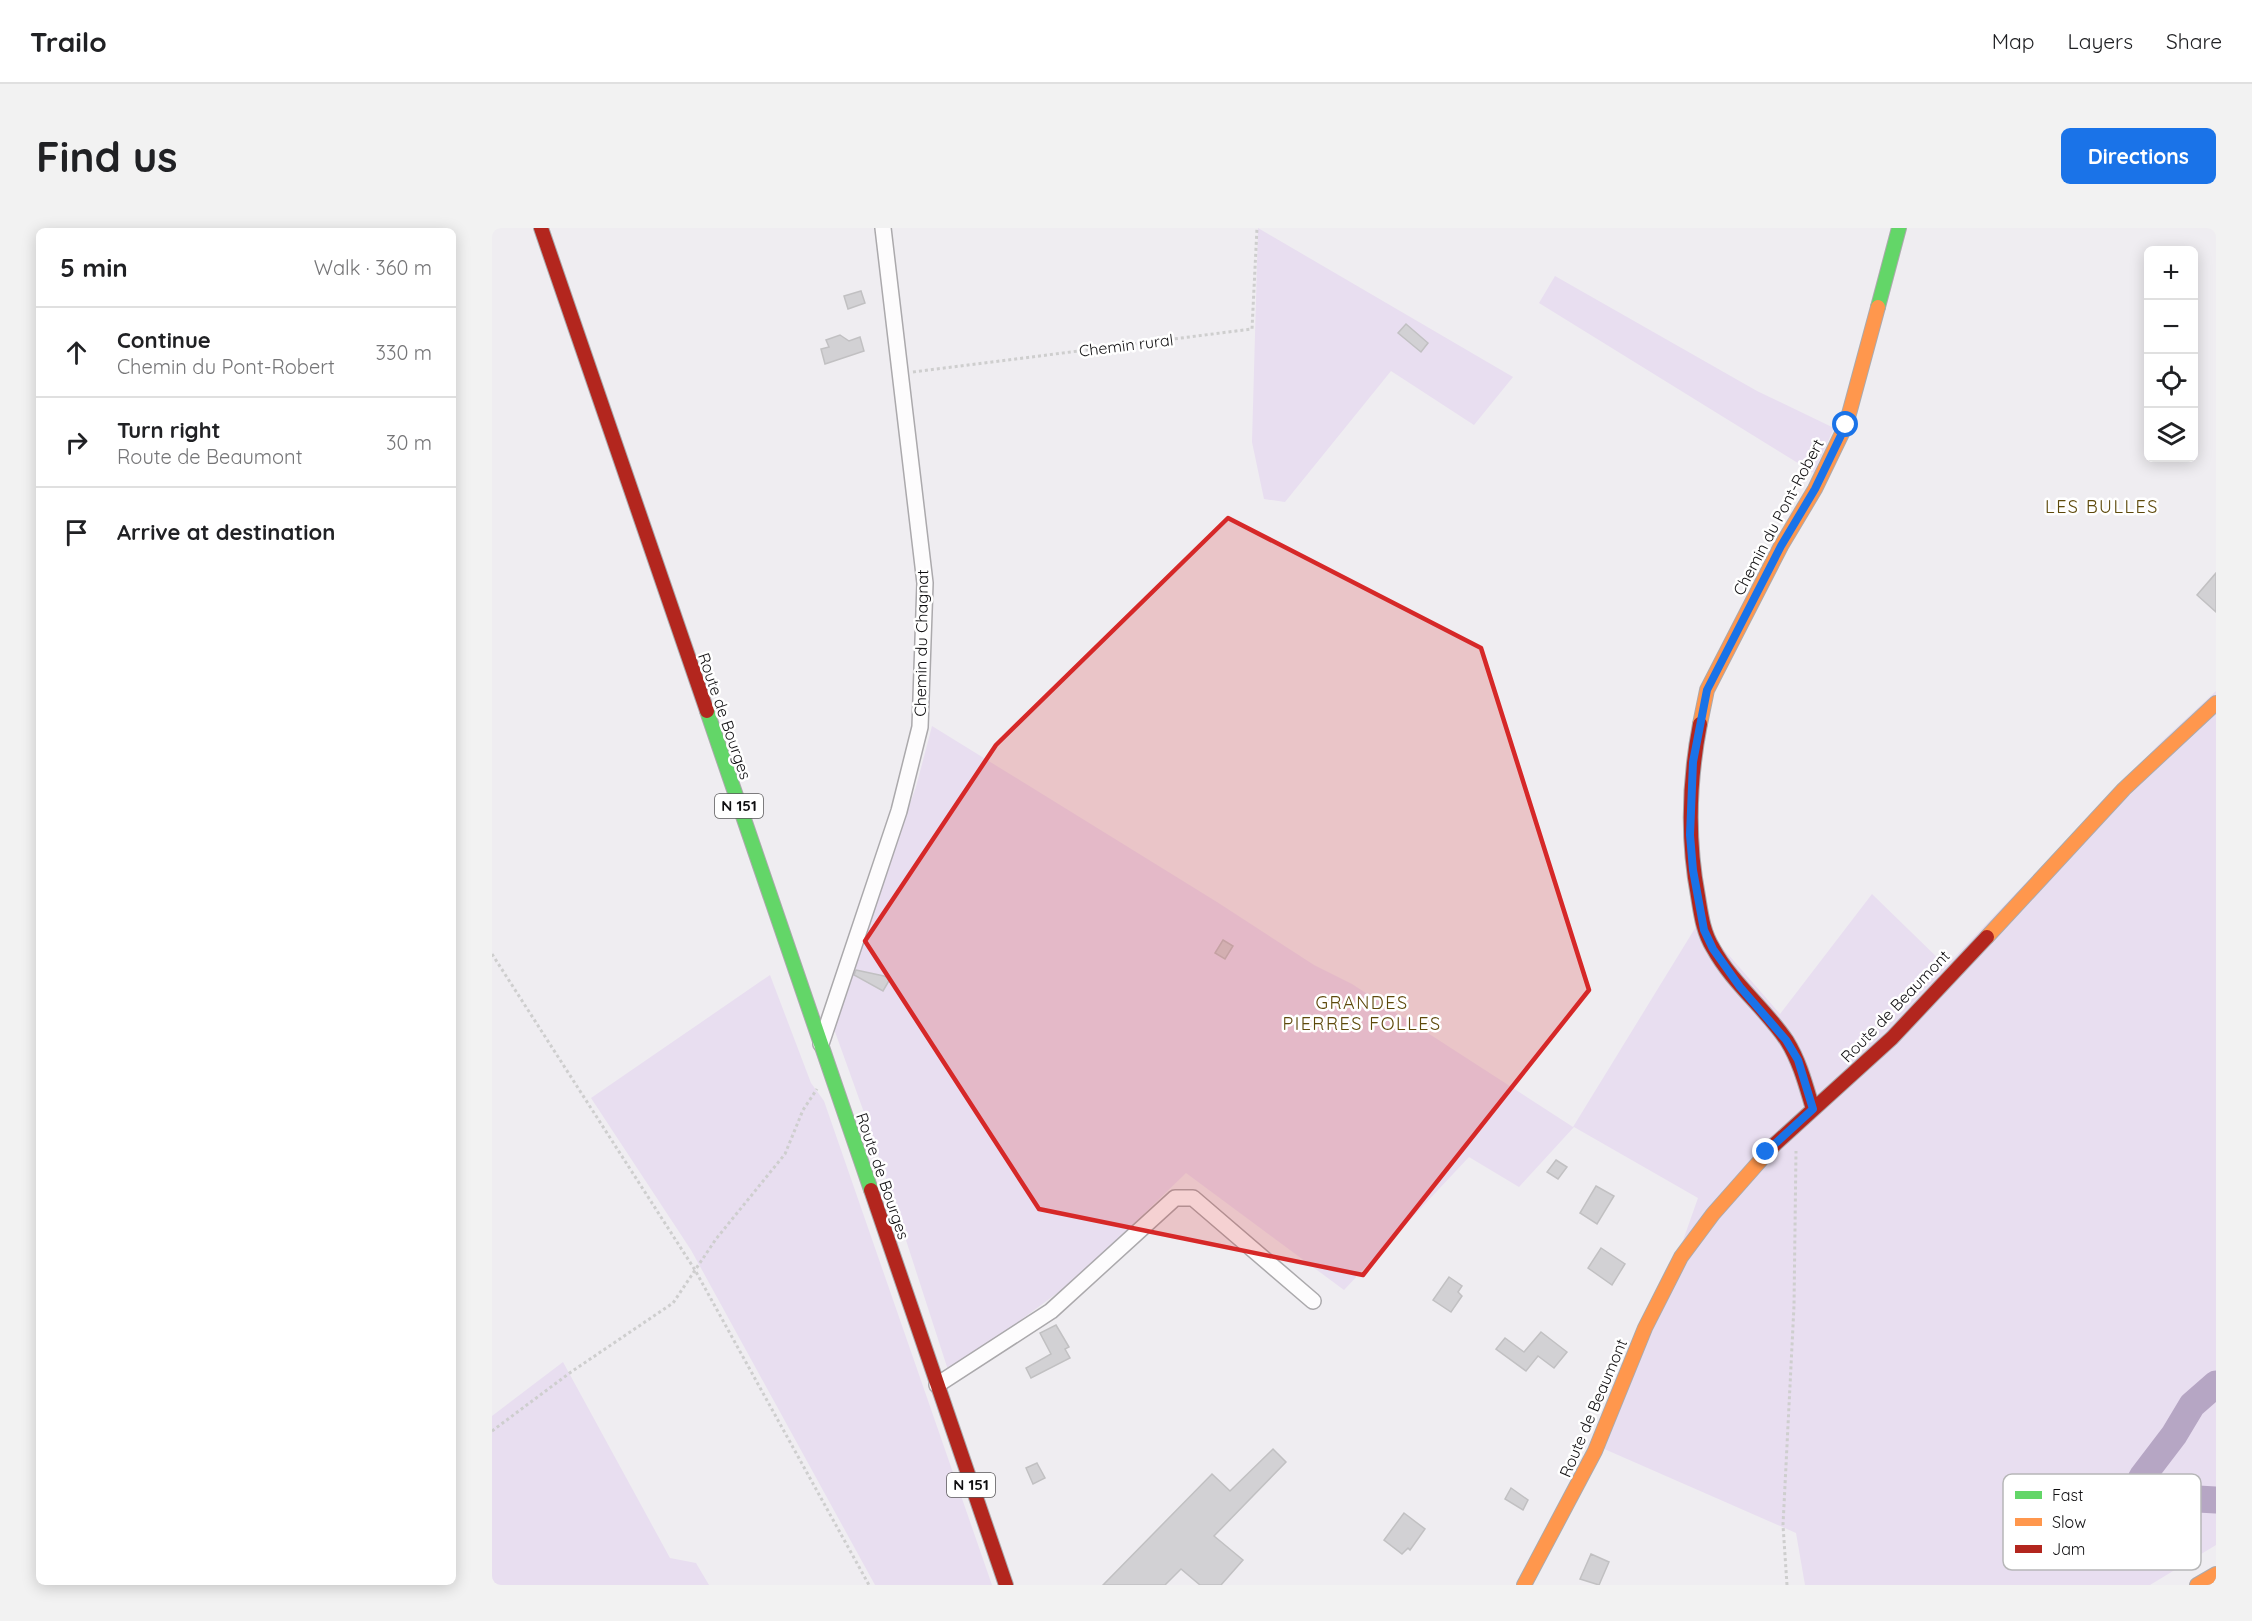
<!DOCTYPE html>
<meta charset="utf-8">
<style>
body{margin:0;font-family:Quicksand,sans-serif;background:#f2f2f2;color:#202124}
.controls{position:absolute;right:18px;top:18px;display:grid;overflow:hidden;border-radius:9px;box-shadow:0 3px 15px #0003}
.controls button{width:54px;height:54px;display:grid;place-items:center;padding:0;border:0;border-bottom:2px solid #e0e0e0;background:#fff;color:#202124;font:30px sans-serif}
.stop{position:absolute;width:18px;height:18px;margin:-14px;border:4px solid #1a73e8;border-radius:50%;background:#fff}
.stop.end{background:#1a73e8;border-color:#fff;box-shadow:0 2px 6px #0008}
.list{margin:0;padding:0;list-style:none}
h2{display:flex;justify-content:space-between;align-items:center;height:78px;margin:0;padding:0 24px;font-size:26px}
h2 small{font-size:20px;font-weight:400;color:#757577}
.list li{display:grid;grid-template-columns:39px 1fr auto;gap:18px;align-items:center;box-sizing:border-box;height:90px;padding:0 24px;border-top:2px solid #e0e0e0}
.list b{display:block;font-size:22px;white-space:nowrap}
.list p{margin:0;font-size:20px;white-space:nowrap;color:#757577}
.list em{font-size:20px;font-style:normal;color:#757577}
.icon{flex:none;width:33px;height:33px;fill:none;stroke:currentColor;stroke-width:2;stroke-linecap:round;stroke-linejoin:round}
.map{position:relative;flex:none;width:1724px;height:1357px;overflow:hidden;border-radius:9px}
header{display:flex;align-items:center;gap:36px;box-sizing:border-box;height:84px;padding:0 30px;background:#fff;border-bottom:2px solid #e0e0e0}
header strong{font-size:28px}
nav{display:flex;gap:33px;margin-inline-start:auto;font-size:21px}
.intro{display:flex;align-items:center;justify-content:space-between;box-sizing:border-box;height:144px;padding:0 36px}
h1{margin:0;font-size:42px}
.button{padding:15px 27px;border-radius:9px;background:#1a73e8;color:#fff;font-size:21px;font-weight:700}
main{display:flex;gap:36px;padding:0 36px}
aside{flex:1;background:#fff;border-radius:9px;box-shadow:0 3px 15px #0003}
.map>svg:first-child{display:block}
.green{fill:#e8def0}
.lines{fill:none;stroke-linecap:round;stroke-linejoin:round}
.river{stroke:#b6a6c4;stroke-width:27}
.building{fill:#d2d1d4;stroke:#c1c0c2;stroke-width:1.5}
.street-casing{stroke:#aba9ac;stroke-width:18}
.fast-casing{stroke:#aba9ac;stroke-width:16}
.slow-casing{stroke:#aba9ac;stroke-width:16}
.jam-casing{stroke:#aba9ac;stroke-width:16}
.path{stroke:#cecece;stroke-width:3;stroke-dasharray:3 3;stroke-linecap:butt}
.street{stroke:#fdfcfd;stroke-width:15}
.fast{stroke:#63d668;stroke-width:14}
.slow{stroke:#ff974d;stroke-width:14}
.jam{stroke:#b3261e;stroke-width:14}
.route{stroke:#1a73e8;stroke-width:8}
.marked{fill:#d62828;fill-opacity:0.2;stroke:#d62828;stroke-width:4.5;stroke-linejoin:round}
.labels{text-anchor:middle;stroke-width:5;stroke-linejoin:round;paint-order:stroke}
.shield{fill:#fff;stroke:#585758;stroke-width:1.5}
.shield-label{font-size:15px;font-weight:bold;fill:#100f11}
.street-label{font-size:16px;fill:#100f11;stroke:#fff}
.neighbourhood-label{font-size:18px;letter-spacing:1.5px;fill:#5e490b;stroke:#fff}
.key{fill:#fff;stroke:#b7b7b8;stroke-width:1.5}
.key-label{font-size:16px;fill:#100f11}
</style>
<header>
<strong>Trailo</strong>
<nav><a>Map</a><a>Layers</a><a>Share</a></nav>
</header>
<div class="intro"><h1>Find us</h1><a class="button">Directions</a></div>
<main>
<aside>
<h2>5 min<small>Walk · 360 m</small></h2>
<ul class="list">
<li><svg class="icon" aria-label="ahead" viewBox="0 0 24 24"><path d="M12 20V5M6 11l6-6 6 6"/></svg><div><b>Continue</b><p>Chemin du Pont-Robert</p></div><em>330 m</em></li>
<li><svg class="icon" aria-label="right" viewBox="0 0 24 24"><path d="M7 20v-9h11M14 6l5 5-5 5"/></svg><div><b>Turn right</b><p>Route de Beaumont</p></div><em>30 m</em></li>
<li><svg class="icon" aria-label="arrive" viewBox="0 0 24 24"><path d="M6 21V4h12l-3 4 3 4H6"/></svg><div><b>Arrive at destination</b></div></li>
</ul>
</aside>
<div class="map">
<svg width="1724" height="1357" viewBox="0 0 1724 1357">
<rect width="100%" height="100%" fill="#efedf1"/>
<!-- green -->
<path class="green" d="M 766,0 L 1021,149 L 982,197 L 899,143 L 793,274 L 772,271 L 760,214 Z
M 1063,48 L 1265,163 L 1342,200 L 1322,245 L 1047,75 Z
M 1724,463 L 1724,1317 L 1658,1357 L 1313,1357 L 1304,1305 L 1110,1220 L 1158,1106 L 1206,970 L 1082,899 L 1027,959 L 977,929 L 852,1062 L 694,945 L 587,1049 L 457,1145 L 379,904 L 342,801 L 400,625 L 424,559 L 440,498 L 725,674 L 822,737 L 860,756 L 1081,899 L 1205,697 L 1228,717 L 1288,786 L 1380,666 L 1454,738 L 1670,513 Z
M 278,747 L 319,855 L 332,873 L 500,1357 L 383,1357 L 199,1022 L 99,870 Z
M 71,1134 L 178,1330 L 204,1335 L 217,1357 L 0,1357 L 0,1188 Z"/>
<g class="lines">
<!-- river -->
<path class="river" d="M 1724,1156 L 1700,1177 L 1682,1207 L 1650,1249 C 1651,1272 1662,1273 1680,1281 L 1706,1271 L 1724,1272"/>
</g>
<!-- building -->
<path class="building" d="M 369,63 L 373,75 L 356,81 L 352,68 Z
M 914,96 L 936,115 L 929,124 L 906,105 Z
M 348,107 L 357,113 L 368,109 L 372,123 L 333,136 L 329,121 L 337,119 L 334,112 Z
M 1724,345 L 1724,384 L 1705,367 Z
M 731,712 L 741,718 L 733,731 L 723,725 Z
M 364,742 L 392,748 L 398,751 L 391,763 L 362,747 Z
M 1064,932 L 1075,939 L 1066,951 L 1055,944 Z
M 1104,958 L 1122,968 L 1105,996 L 1088,985 Z
M 1109,1020 L 1133,1036 L 1120,1057 L 1096,1040 Z
M 957,1049 L 970,1058 L 966,1064 L 970,1068 L 959,1084 L 941,1072 Z
M 564,1097 L 577,1119 L 573,1121 L 578,1130 L 539,1150 L 534,1140 L 559,1126 L 548,1105 Z
M 1049,1104 L 1075,1124 L 1062,1140 L 1046,1128 L 1034,1143 L 1004,1121 L 1013,1110 L 1032,1124 Z
M 781,1221 L 794,1234 L 722,1308 L 751,1332 L 729,1357 L 708,1357 L 689,1341 L 673,1357 L 611,1357 L 720,1246 L 738,1263 Z
M 545,1235 L 553,1250 L 541,1256 L 534,1240 Z
M 1019,1260 L 1036,1272 L 1031,1282 L 1013,1271 Z
M 912,1285 L 933,1301 L 918,1322 L 916,1320 L 910,1326 L 892,1312 Z
M 1099,1326 L 1117,1334 L 1107,1357 L 1088,1351 Z"/>
<g class="lines">
<!-- street casing -->
<g class="street-casing">
<path id="street" d="M 329,816 L 407,583 L 428,499 L 433,355 L 391,0
M 445,1157 L 559,1083 L 683,970 L 701,970 L 821,1073"/>
</g>
<!-- fast casing -->
<g class="fast-casing">
<path id="fast" d="M 1386,79 L 1407,0
M 215,483 L 379,962"/>
</g>
<!-- slow casing -->
<g class="slow-casing">
<path id="slow" d="M 1208,496 L 1215,462 L 1289,318 L 1323,261 L 1354,197 L 1386,79
M 1495,709 L 1632,561 L 1724,475
M 1032,1357 L 1103,1223 L 1153,1100 L 1189,1029 L 1221,986 L 1282,917
M 1705,1357 L 1724,1346"/>
</g>
<!-- jam casing -->
<g class="jam-casing">
<path id="jam" d="M 49,0 L 215,483
M 1208,496 C 1197,553 1195,610 1206,668 C 1209,686 1211,704 1221,720 C 1240,755 1273,780 1295,813 C 1308,834 1314,858 1321,881
M 1282,917 L 1400,810 L 1495,709
M 379,962 L 514,1357"/>
</g>
<!-- path -->
<path class="path" d="M 421,144 L 760,101 L 765,0
M 0,726 L 203,1042 L 377,1357
M 0,1203 L 79,1144 L 181,1075 L 224,1011 L 293,926 L 311,882 L 325,861
M 1295,1357 L 1291,1297 L 1302,1078 L 1304,923"/>
<!-- street -->
<use href="#street" class="street"/>
<!-- fast -->
<use href="#fast" class="fast"/>
<!-- slow -->
<use href="#slow" class="slow"/>
<!-- jam -->
<use href="#jam" class="jam"/>
</g>
<g class="lines">
<!-- route -->
<path class="route" d="M 1274,924 L 1321,881 L 1306,832 L 1294,812 L 1248,759 L 1221,721 L 1212,702 L 1201,642 L 1198,607 L 1201,534 L 1215,462 L 1289,318 L 1323,261 L 1354,197"/>
</g>
<!-- marked area -->
<path class="marked" d="M 736,290 L 989,420 L 1097,762 L 871,1047 L 547,981 L 373,713 L 504,517 Z"/>
<g class="labels">
<!-- shield labels -->
<g class="shield">
<rect x="223" y="566" width="48" height="24" rx="4.5"/>
<rect x="455" y="1245" width="48" height="24" rx="4.5"/>
</g>
<g class="shield-label">
<text x="247" y="583">N 151</text>
<text x="479" y="1262">N 151</text>
</g>
<!-- street labels -->
<g class="street-label">
<text transform="translate(634 117) rotate(-7)" y="6">Chemin rural</text>
<text transform="translate(1286 289) rotate(-62)" y="6">Chemin du Pont-Robert</text>
<text transform="translate(429 415) rotate(-89)" y="6">Chemin du Chagnat</text>
<text transform="translate(233 488) rotate(71)" y="6">Route de Bourges</text>
<text transform="translate(1403 778) rotate(-46)" y="6">Route de Beaumont</text>
<text transform="translate(391 948) rotate(71)" y="6">Route de Bourges</text>
<text transform="translate(1101 1180) rotate(-67)" y="6">Route de Beaumont</text>
</g>
<!-- neighbourhood labels -->
<g class="neighbourhood-label">
<text x="1610" y="285">LES BULLES</text>
<text x="870" y="781">GRANDES<tspan x="870" dy="21">PIERRES FOLLES</tspan></text>
</g>
</g>
<!-- legend -->
<rect x="1511" y="1246" width="198" height="96" rx="9" class="key"/>
<rect x="1523" y="1263" width="27" height="8" fill="#63d668"/>
<rect x="1523" y="1290" width="27" height="8" fill="#ff974d"/>
<rect x="1523" y="1317" width="27" height="8" fill="#b3261e"/>
<g class="key-label">
<text x="1560" y="1273">Fast</text>
<text x="1560" y="1300">Slow</text>
<text x="1560" y="1327">Jam</text>
</g>
</svg>
<div class="controls">
<button>+</button>
<button>−</button>
<button><svg class="icon" aria-label="locate" viewBox="0 0 24 24"><circle cx="12" cy="12" r="6"/><path d="M12 2v4M12 18v4M2 12h4M18 12h4"/></svg></button>
<button><svg class="icon" aria-label="layers" viewBox="0 0 24 24"><path d="M12 4l9 5-9 5-9-5zM3 14l9 5 9-5"/></svg></button>
</div>
<div class="stop" style="left:1354px;top:197px"></div>
<div class="stop end" style="left:1274px;top:924px"></div>
</div>
</main>
